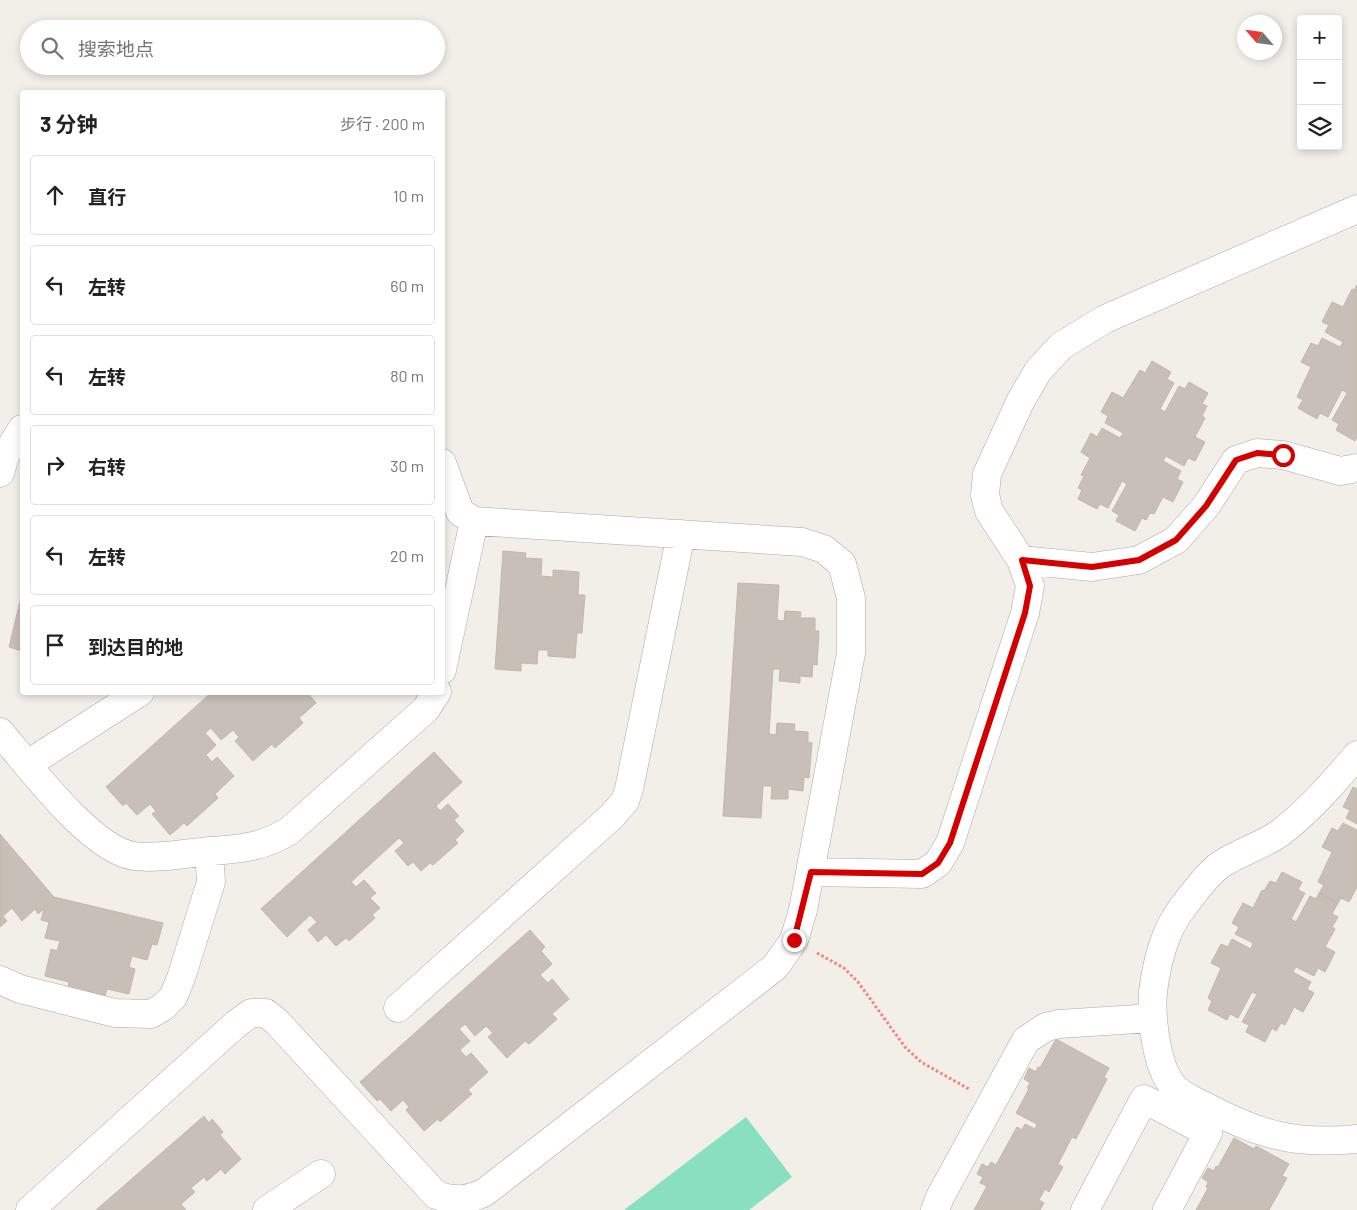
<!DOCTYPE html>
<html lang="zh">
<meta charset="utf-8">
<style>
body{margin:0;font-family:Barlow,"Noto Sans SC",sans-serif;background:#f6f6f6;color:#222}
.controls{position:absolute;right:15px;top:15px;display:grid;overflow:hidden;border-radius:5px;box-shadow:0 2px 8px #0003}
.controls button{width:45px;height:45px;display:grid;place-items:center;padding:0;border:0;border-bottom:1px solid #e0e0e0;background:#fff;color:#222;font:25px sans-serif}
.compass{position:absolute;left:1237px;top:15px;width:45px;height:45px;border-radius:50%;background:#fff;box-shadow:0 2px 8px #0003;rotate:298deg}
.stop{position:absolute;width:15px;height:15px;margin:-11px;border:4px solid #d40000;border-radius:50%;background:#fff}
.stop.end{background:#d40000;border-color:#fff;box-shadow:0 1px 5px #0008}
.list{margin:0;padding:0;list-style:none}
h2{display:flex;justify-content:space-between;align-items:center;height:65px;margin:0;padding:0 20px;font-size:21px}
h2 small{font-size:16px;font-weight:400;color:#767676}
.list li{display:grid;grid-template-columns:32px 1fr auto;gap:15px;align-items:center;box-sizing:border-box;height:80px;margin:0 10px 10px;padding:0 10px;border:1px solid #e0e0e0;border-radius:5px}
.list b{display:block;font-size:19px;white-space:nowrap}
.list em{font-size:16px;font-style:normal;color:#767676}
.icon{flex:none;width:28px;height:28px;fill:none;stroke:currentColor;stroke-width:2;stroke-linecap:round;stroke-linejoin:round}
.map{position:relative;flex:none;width:1357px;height:1210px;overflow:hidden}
.search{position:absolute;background:#fff;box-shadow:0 2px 8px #0003;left:20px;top:20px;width:425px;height:55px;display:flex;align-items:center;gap:12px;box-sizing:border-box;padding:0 18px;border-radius:28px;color:#767676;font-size:19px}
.panel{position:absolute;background:#fff;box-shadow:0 2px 8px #0003;left:20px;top:90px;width:425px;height:605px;border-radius:5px}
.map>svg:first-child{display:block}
.pitch{fill:#88e0be}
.building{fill:#c7bfb8;stroke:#c4b6ab}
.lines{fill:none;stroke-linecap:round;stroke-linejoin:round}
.minor-casing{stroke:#a9a9a9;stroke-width:29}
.path{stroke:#fa8072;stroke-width:3;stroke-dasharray:2.5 2.5;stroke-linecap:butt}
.minor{stroke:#fff;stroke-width:28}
.route{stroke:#d40000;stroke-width:6}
</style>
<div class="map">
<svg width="1357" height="1210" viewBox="0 0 1357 1210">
<rect width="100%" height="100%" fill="#f2efe9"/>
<!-- pitch -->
<path class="pitch" d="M 746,1117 L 792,1177 L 749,1210 L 624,1210 Z"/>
<!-- building -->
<path class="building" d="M 1357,285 L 1357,437 L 1355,441 L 1336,430 L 1339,424 L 1332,420 L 1347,393 L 1342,390 L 1328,417 L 1320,413 L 1317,419 L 1298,408 L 1303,400 L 1297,397 L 1311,367 L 1301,362 L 1311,343 L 1318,346 L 1322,338 L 1340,347 L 1343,342 L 1325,332 L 1329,325 L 1322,322 L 1332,302 L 1343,307 L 1352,289 L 1354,290 Z
M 1152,361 L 1171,372 L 1167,379 L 1174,383 L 1160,409 L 1165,412 L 1179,386 L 1185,389 L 1189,382 L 1208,393 L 1202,404 L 1207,406 L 1202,416 L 1205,418 L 1195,437 L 1205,442 L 1195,461 L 1188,458 L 1184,466 L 1166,456 L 1163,461 L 1181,471 L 1177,479 L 1183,482 L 1173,502 L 1163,497 L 1154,514 L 1150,513 L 1146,520 L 1142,518 L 1135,531 L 1116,521 L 1119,515 L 1112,511 L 1127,484 L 1122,481 L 1108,508 L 1100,504 L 1097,509 L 1078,499 L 1082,490 L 1078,488 L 1084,476 L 1081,475 L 1090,458 L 1081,452 L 1091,433 L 1097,437 L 1102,428 L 1120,438 L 1123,433 L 1105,423 L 1108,416 L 1101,412 L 1112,392 L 1123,398 L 1140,370 L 1145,373 Z
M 503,551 L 526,553 L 525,558 L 542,559 L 541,576 L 553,577 L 553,570 L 579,572 L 578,595 L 585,595 L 582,633 L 577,633 L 575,658 L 548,656 L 548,650 L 538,650 L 537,664 L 521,663 L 521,671 L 495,669 Z
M 738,583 L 779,585 L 777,620 L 784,621 L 785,611 L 801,612 L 800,618 L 815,618 L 815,631 L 819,631 L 817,665 L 813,664 L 812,677 L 800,676 L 800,683 L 779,681 L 780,669 L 773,669 L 769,734 L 776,735 L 777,723 L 795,724 L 794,731 L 808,732 L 808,742 L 812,743 L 809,778 L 804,777 L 803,791 L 788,789 L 788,799 L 771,799 L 772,786 L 763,786 L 761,818 L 723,816 Z
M 22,593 L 22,651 L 9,647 Z
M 212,692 L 307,692 L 316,703 L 299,718 L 303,723 L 275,748 L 272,744 L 253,761 L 235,741 L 239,737 L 233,730 L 221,740 L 211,728 L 205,733 L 216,745 L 206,755 L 212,762 L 217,757 L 234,776 L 215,794 L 218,798 L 187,826 L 184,823 L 170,835 L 152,814 L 156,811 L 150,804 L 137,815 L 126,803 L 123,806 L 106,787 Z
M 434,752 L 462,782 L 436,806 L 440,811 L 448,804 L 459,816 L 454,820 L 464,831 L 455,840 L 458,843 L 433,865 L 430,863 L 421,871 L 413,862 L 408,866 L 395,851 L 404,843 L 399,838 L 351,882 L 356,887 L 364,880 L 376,893 L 370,898 L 380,908 L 372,915 L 375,918 L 349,941 L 346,938 L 336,946 L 326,935 L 318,942 L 308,930 L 317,922 L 310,915 L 287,937 L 261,909 Z
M 1353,787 L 1357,789 L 1357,824 L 1346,818 L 1350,810 L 1343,807 Z
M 1343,823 L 1357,830 L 1357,887 L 1349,902 L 1341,898 L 1338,903 L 1319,893 L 1324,885 L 1318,882 L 1332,852 L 1322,847 L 1332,828 L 1338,831 Z
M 0,834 L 54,897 L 163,923 L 157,945 L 152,944 L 147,960 L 132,956 L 129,967 L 135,969 L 129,994 L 107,989 L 105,996 L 68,987 L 69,982 L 45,976 L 51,949 L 57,951 L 60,941 L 45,938 L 49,922 L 41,920 L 44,909 L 38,914 L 35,909 L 22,921 L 12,908 L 3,916 L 7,921 L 0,927 Z
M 1282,872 L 1302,882 L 1298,890 L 1305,893 L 1291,919 L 1296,922 L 1310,896 L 1316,899 L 1319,893 L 1338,903 L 1332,914 L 1338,917 L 1332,927 L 1335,929 L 1325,947 L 1335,952 L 1325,972 L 1318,968 L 1314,976 L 1296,967 L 1293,972 L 1311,982 L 1307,989 L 1314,993 L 1303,1012 L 1294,1007 L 1285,1025 L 1281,1023 L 1276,1031 L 1272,1028 L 1265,1042 L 1246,1032 L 1249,1025 L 1242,1022 L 1257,994 L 1252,992 L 1238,1018 L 1230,1014 L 1227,1020 L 1208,1010 L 1212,1001 L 1208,998 L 1221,968 L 1211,963 L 1221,944 L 1228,947 L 1232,939 L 1251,949 L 1253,943 L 1235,934 L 1239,927 L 1232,923 L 1243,903 L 1253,908 L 1262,890 L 1264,891 L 1270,881 L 1276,883 Z
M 530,930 L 545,947 L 541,951 L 552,964 L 540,975 L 548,983 L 552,979 L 569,999 L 552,1014 L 557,1019 L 529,1044 L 525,1041 L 507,1058 L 488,1037 L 493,1033 L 486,1026 L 475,1036 L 465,1024 L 459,1029 L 470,1041 L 460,1050 L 466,1057 L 471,1053 L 488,1072 L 468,1090 L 472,1094 L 440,1122 L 438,1119 L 424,1131 L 406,1110 L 409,1107 L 403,1100 L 391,1111 L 380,1099 L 377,1101 L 360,1082 Z
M 1056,1039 L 1109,1068 L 1104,1077 L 1107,1079 L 1076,1139 L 1072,1137 L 1058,1164 L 1063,1167 L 1049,1192 L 1045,1189 L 1039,1200 L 1044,1203 L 1040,1210 L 974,1210 L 987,1186 L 980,1183 L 983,1177 L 977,1174 L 982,1164 L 988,1167 L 991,1162 L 996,1165 L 1017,1127 L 1022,1130 L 1025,1124 L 1035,1129 L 1037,1124 L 1016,1113 L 1029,1089 L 1027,1088 L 1030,1083 L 1024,1079 L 1029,1068 L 1036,1072 L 1038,1067 L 1040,1068 Z
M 204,1116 L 209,1123 L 212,1119 L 223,1132 L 220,1135 L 241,1159 L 225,1174 L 221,1169 L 207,1181 L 204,1177 L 191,1188 L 195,1192 L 181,1204 L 186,1210 L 96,1210 Z
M 1234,1138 L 1254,1149 L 1256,1146 L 1289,1164 L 1282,1176 L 1287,1178 L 1269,1210 L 1196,1210 L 1208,1188 L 1206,1187 L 1208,1182 L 1202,1178 L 1208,1168 L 1214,1171 L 1216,1166 L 1218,1167 Z"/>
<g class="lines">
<!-- minor casing -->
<g class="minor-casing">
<path id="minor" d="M 0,473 L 5,456 L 22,429
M 1021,560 L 1092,567 L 1139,560 L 1176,540 L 1206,506 L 1236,460 L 1257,453 L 1283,455 L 1340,471 L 1357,468
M 442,670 L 474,521
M 0,732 C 29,766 91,850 134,856 C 156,859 180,854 202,852 C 236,849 260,849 289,831 L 426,709 L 437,692
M 1357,755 C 1333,783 1310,810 1280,833 C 1262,846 1239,852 1220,865 C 1208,873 1192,895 1183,907 C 1164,931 1157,962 1153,992 C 1151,1018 1156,1066 1173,1086 C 1181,1096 1195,1101 1205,1106 C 1259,1135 1295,1145 1357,1139
M 28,764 L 140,692
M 811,872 L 922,874 L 938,863 L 950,843 L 1025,613 L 1030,586 L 1021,560 L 989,511 L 985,495 L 987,474 L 1020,402 L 1038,371 L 1061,346 L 1105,319 L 1357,209
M 0,980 L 20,989 L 115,1013 L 151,1014 L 163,1007 L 173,997 L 181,978 L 211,882 L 209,851
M 398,1008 L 612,816 L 625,801 L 629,789 L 681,534
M 30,1210 L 236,1024 L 251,1013 L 266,1013 L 277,1022 L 436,1195 C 455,1201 467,1201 485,1192 L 775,967 L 794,940 L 803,910 L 851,653 L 851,598 L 842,564 L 824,549 L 802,542 L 474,521 L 460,512 L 442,463
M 267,1210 L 321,1174
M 935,1210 L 940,1197 L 1026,1040 L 1046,1027 L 1059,1024 L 1153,1018
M 1085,1210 L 1144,1099 L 1208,1133 L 1167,1210"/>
</g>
<!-- path -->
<path class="path" d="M 817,953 L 844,968 L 858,982 L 905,1047 L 921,1062 L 969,1089"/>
<!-- minor -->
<use href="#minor" class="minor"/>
</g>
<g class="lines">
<!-- route -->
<path class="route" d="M 794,940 L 811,872 L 922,874 L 938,863 L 950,843 L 1025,613 L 1030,586 L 1022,560 L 1092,567 L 1139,560 L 1176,540 L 1206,506 L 1236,460 L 1257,453 L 1283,455"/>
</g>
</svg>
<div class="controls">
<button>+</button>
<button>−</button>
<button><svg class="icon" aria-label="layers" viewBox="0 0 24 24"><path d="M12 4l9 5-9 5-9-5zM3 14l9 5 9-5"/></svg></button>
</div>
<svg class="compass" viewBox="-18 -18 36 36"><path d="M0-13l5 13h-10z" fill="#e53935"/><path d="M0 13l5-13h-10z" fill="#767676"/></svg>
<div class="stop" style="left:1283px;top:455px"></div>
<div class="stop end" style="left:794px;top:940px"></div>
<div class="search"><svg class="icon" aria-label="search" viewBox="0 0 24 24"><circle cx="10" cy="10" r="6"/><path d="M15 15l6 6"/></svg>搜索地点</div>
<section class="panel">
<h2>3 分钟<small>步行 · 200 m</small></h2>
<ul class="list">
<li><svg class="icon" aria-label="ahead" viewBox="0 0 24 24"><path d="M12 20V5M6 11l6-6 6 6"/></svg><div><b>直行</b></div><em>10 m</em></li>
<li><svg class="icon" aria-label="left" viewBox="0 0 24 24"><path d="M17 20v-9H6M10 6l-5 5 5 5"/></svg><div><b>左转</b></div><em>60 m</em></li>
<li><svg class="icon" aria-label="left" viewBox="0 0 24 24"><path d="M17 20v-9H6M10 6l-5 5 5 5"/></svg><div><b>左转</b></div><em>80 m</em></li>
<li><svg class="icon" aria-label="right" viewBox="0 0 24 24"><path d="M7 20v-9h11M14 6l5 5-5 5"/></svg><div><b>右转</b></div><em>30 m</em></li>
<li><svg class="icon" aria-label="left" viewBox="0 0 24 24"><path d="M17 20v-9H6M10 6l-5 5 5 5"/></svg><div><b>左转</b></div><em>20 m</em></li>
<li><svg class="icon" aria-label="arrive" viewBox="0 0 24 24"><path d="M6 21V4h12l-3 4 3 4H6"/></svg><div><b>到达目的地</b></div></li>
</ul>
</section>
</div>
